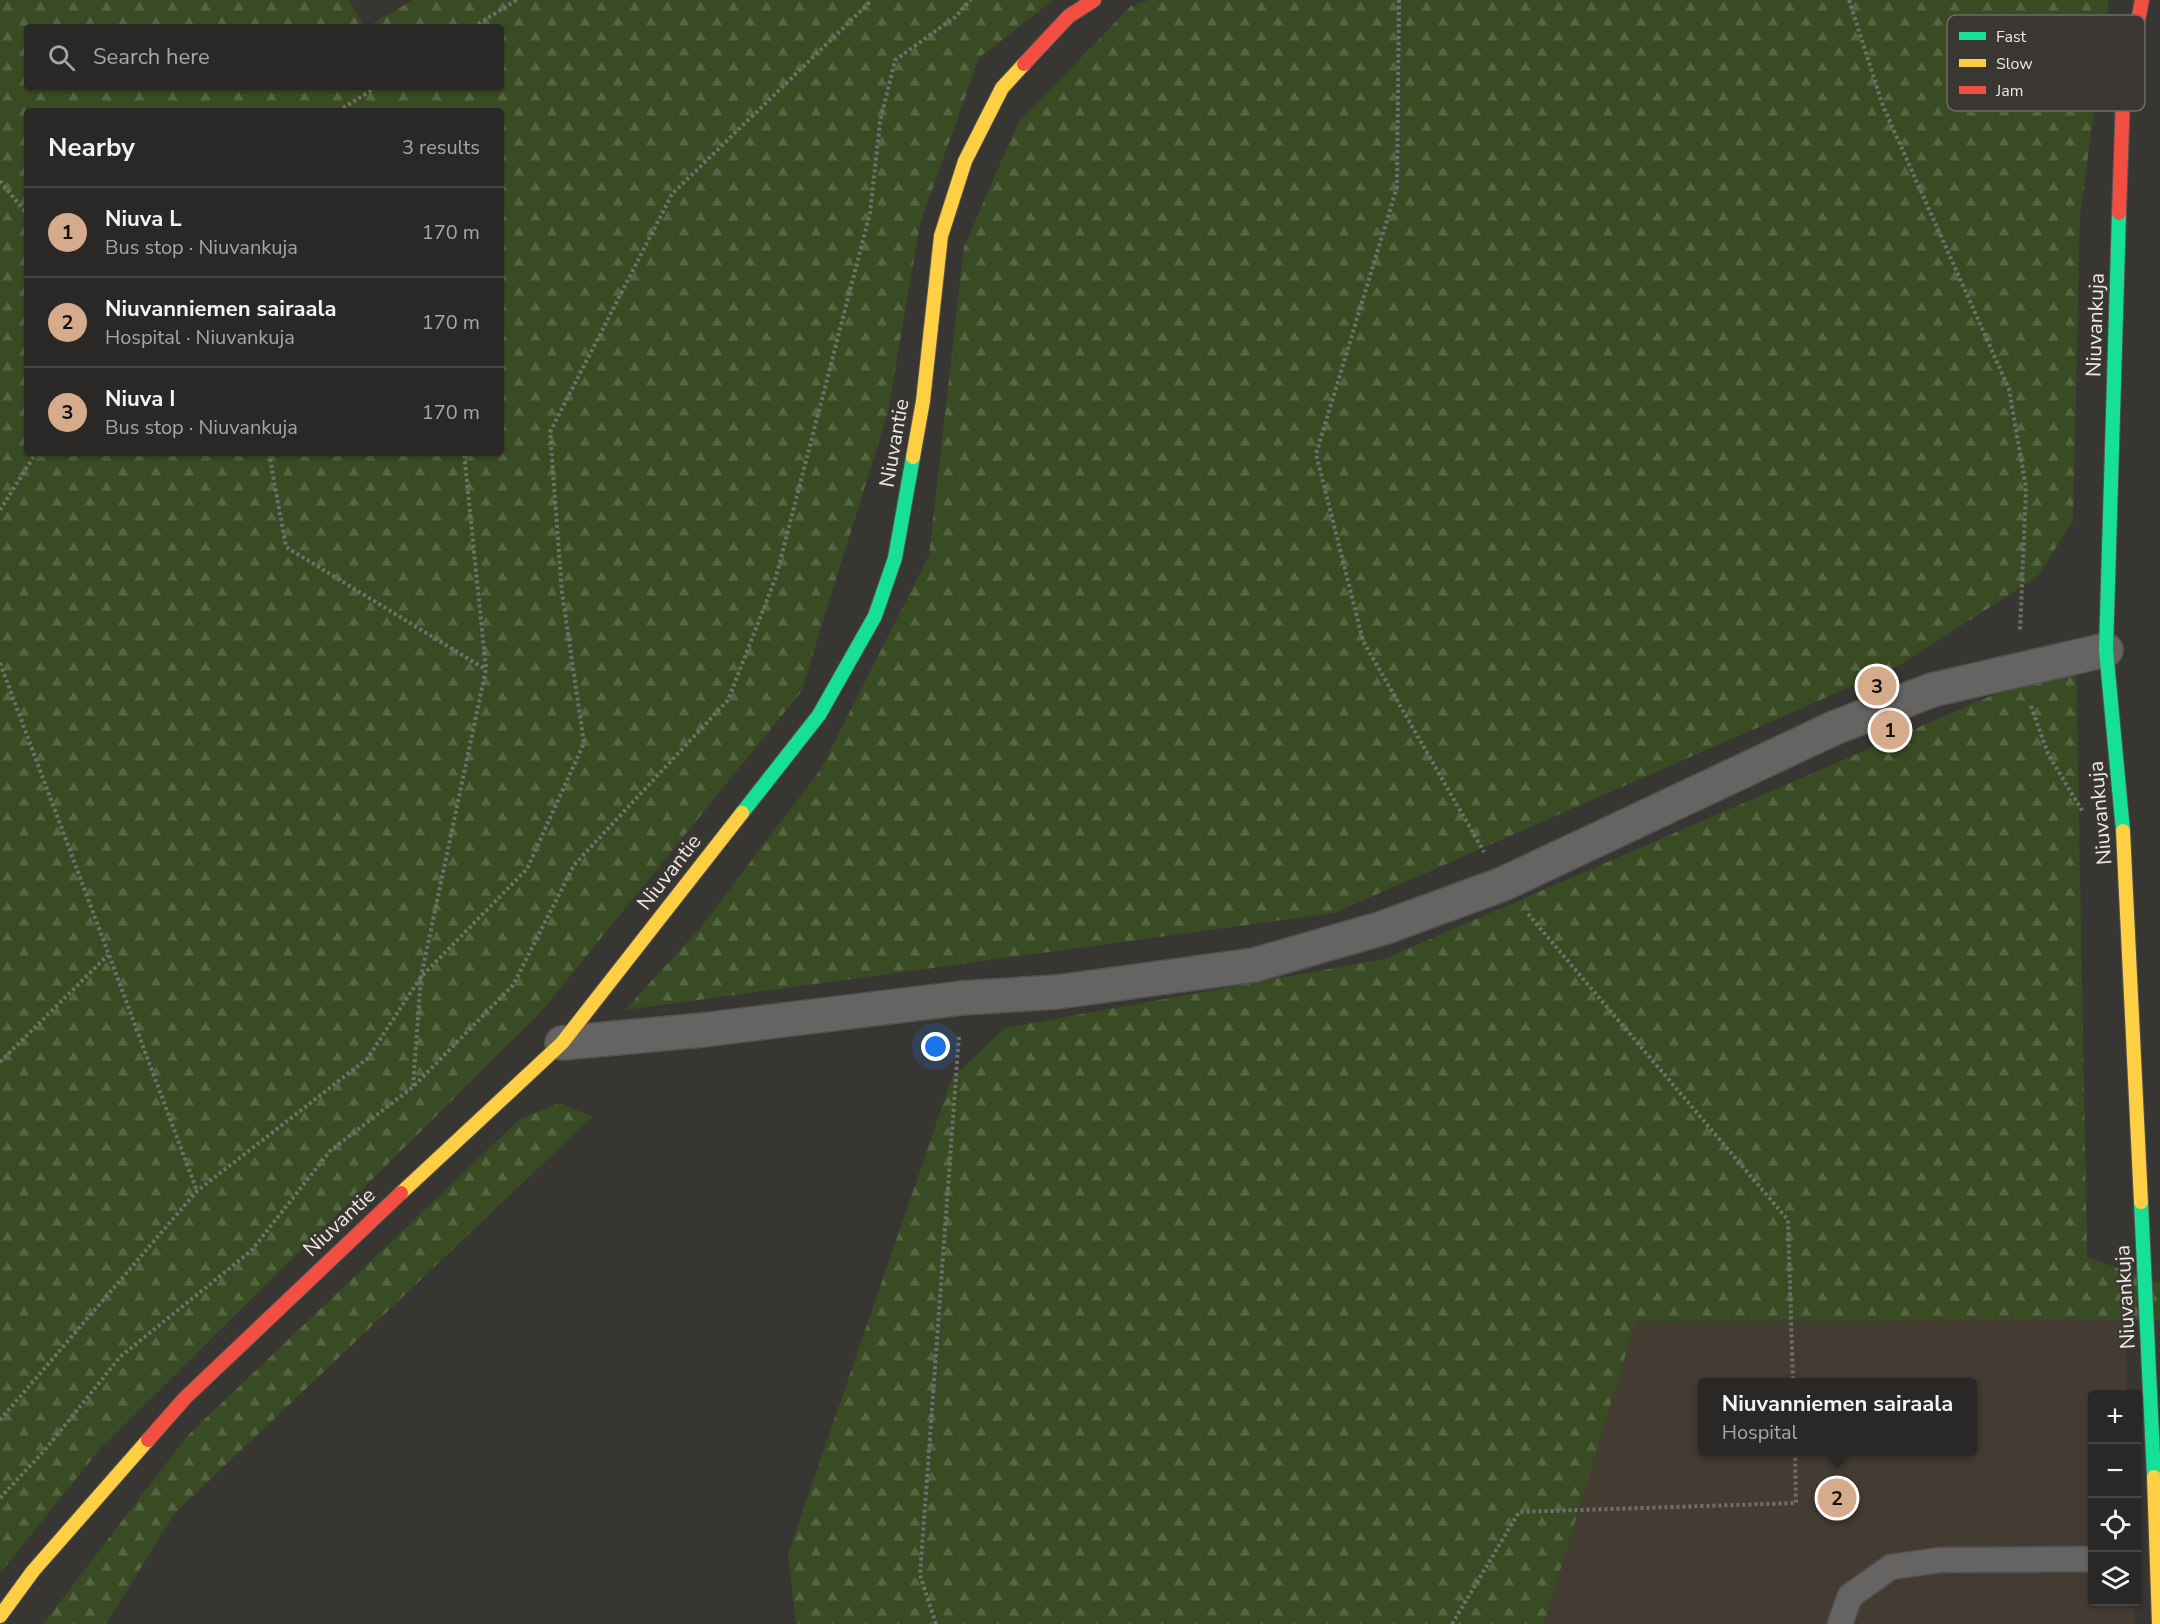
<!DOCTYPE html>
<meta charset="utf-8">
<style>
body{margin:0;font-family:"Nunito Sans",sans-serif;background:#32302e;color:#f1f3f6}
.controls{position:absolute;right:18px;bottom:18px;display:grid;overflow:hidden;border-radius:6px;box-shadow:0 2px 4px #0004}
.controls button{width:54px;height:54px;display:grid;place-items:center;padding:0;border:0;border-bottom:2px solid #464443;background:#2a2826;color:#f1f3f6;font:30px sans-serif}
.you{position:absolute;left:936px;top:1047px;width:21px;height:21px;margin:-15px;border:4px solid #fff;border-radius:50%;background:#1a73e8;box-shadow:0 0 0 9px #1a73e833}
.badge{display:grid;place-items:center;width:39px;height:39px;border-radius:50%;background:#d6ab8b;color:#111;font-size:20px;font-weight:700}
.pin{position:absolute;translate:-50% -50%;border:3px solid #fff;box-shadow:0 2px 6px #0006}
.popup{position:absolute;left:1698px;top:1378px;width:279px;height:78px;box-sizing:border-box;display:grid;place-content:center;border-radius:6px;background:#2a2826;filter:drop-shadow(0 2px 4px #0005);font-size:20px;white-space:nowrap;color:#a5a6a7}
.popup b{font-size:22px;color:#f1f3f6}
.popup::after{content:'';position:absolute;left:50%;top:100%;margin-left:-12px;border:12px solid transparent;border-top-color:#2a2826}
.list{margin:0;padding:0;list-style:none}
h2{display:flex;justify-content:space-between;align-items:center;height:78px;margin:0;padding:0 24px;font-size:26px}
h2 small{font-size:20px;font-weight:400;color:#a5a6a7}
.list li{display:grid;grid-template-columns:39px 1fr auto;gap:18px;align-items:center;box-sizing:border-box;height:90px;padding:0 24px;border-top:2px solid #464443}
.list b{display:block;font-size:22px;white-space:nowrap}
.list p{margin:0;font-size:20px;white-space:nowrap;color:#a5a6a7}
.list em{font-size:20px;font-style:normal;color:#a5a6a7}
.icon{flex:none;width:33px;height:33px;fill:none;stroke:currentColor;stroke-width:2;stroke-linecap:round;stroke-linejoin:round}
.map{position:relative;flex:none;width:2160px;height:1624px;overflow:hidden}
.search{position:absolute;background:#2a2826;box-shadow:0 2px 4px #0004;left:24px;top:24px;width:480px;height:66px;display:flex;align-items:center;gap:15px;box-sizing:border-box;padding:0 21px;border-radius:6px;color:#a5a6a7;font-size:22px}
.panel{position:absolute;background:#2a2826;box-shadow:0 2px 4px #0004;left:24px;top:108px;width:480px;height:348px;border-radius:6px}
.map>svg:first-child{display:block}
.built{fill:#443c33;fill-rule:evenodd}
.forest{fill:url(#forest-firs);fill-rule:evenodd}
.lines{fill:none;stroke-linecap:round;stroke-linejoin:round}
.lane-casing{stroke:#545250;stroke-width:27}
.street-casing{stroke:#545250;stroke-width:36}
.fast-casing{stroke:#545250;stroke-width:16}
.slow-casing{stroke:#545250;stroke-width:16}
.jam-casing{stroke:#545250;stroke-width:16}
.path{stroke:#706f6d;stroke-width:4;stroke-dasharray:3 3;stroke-linecap:butt}
.lane{stroke:#666462;stroke-width:24}
.street{stroke:#666462;stroke-width:33}
.fast{stroke:#16e098;stroke-width:14}
.slow{stroke:#ffcf43;stroke-width:14}
.jam{stroke:#f24e42;stroke-width:14}
.labels{text-anchor:middle;stroke-width:4.5;stroke-linejoin:round;paint-order:stroke}
.street-label{font-size:21px;fill:#ebe8e5;stroke:#3a3631}
.key{fill:#3a3631;stroke:#6f6b67;stroke-width:1.5}
.key-label{font-size:16px;fill:#ebe8e5}
</style>
<div class="map">
<svg width="2160" height="1624" viewBox="0 0 2160 1624">
<defs>
<pattern id="forest-firs" width="22" height="20" patternUnits="userSpaceOnUse" patternTransform="scale(1.5)"><rect width="22" height="20" fill="#384b22"/><path d="M5 1l3.5 6h-7zM16 11l3.5 6h-7z" fill="#556542"/></pattern>
</defs>
<rect width="100%" height="100%" fill="#383633"/>
<!-- built -->
<path class="built" d="M 2125,1320 L 2127,1394 L 2092,1394 L 2092,1602 L 2134,1602 L 2135,1624 L 1544,1624 L 1636,1321 ZM 1702,1382 L 1972,1382 L 1972,1452 L 1702,1452 Z"/>
<!-- forest -->
<path class="forest" d="M 0,0 L 349,0 L 364,27 L 27,27 L 27,87 L 501,87 L 501,27 L 367,27 L 413,0 L 1053,0 L 979,58 L 920,224 L 888,412 L 801,692 L 540,1013 L 100,1449 L 0,1573 ZM 27,111 L 501,111 L 501,453 L 27,453 Z
M 1149,0 L 2109,0 L 2080,215 L 2073,521 L 2037,577 L 1898,666 L 1334,913 L 625,1010 L 701,927 L 821,769 L 929,555 L 964,247 L 1018,123 L 1131,6 Z
M 2076,659 L 2087,1257 L 2160,1283 L 2160,1320 L 1636,1321 L 1544,1624 L 796,1624 L 788,1554 L 952,1078 L 1005,1028 L 1384,959 Z
M 560,1103 L 592,1117 L 174,1514 L 106,1624 L 43,1624 L 188,1435 L 520,1119 Z"/>
<g class="lines">
<!-- lane casing -->
<g class="lane-casing">
<path id="lane" d="M 1840,1624 L 1850,1596 L 1891,1567 L 1940,1560 L 2092,1559"/>
</g>
<!-- street casing -->
<g class="street-casing">
<path id="street" d="M 562,1043 L 703,1030 L 962,998 L 1057,992 L 1254,965 L 1383,928 L 1503,884 L 1834,728 L 1932,690 L 2106,650"/>
</g>
<!-- fast casing -->
<g class="fast-casing">
<path id="fast" d="M 2119,213 L 2106,650 L 2123,831
M 742,813 L 819,715 L 875,616 L 895,558 L 913,457
M 2141,1202 L 2154,1477"/>
</g>
<!-- slow casing -->
<g class="slow-casing">
<path id="slow" d="M 913,457 L 923,401 L 941,236 L 965,161 L 1002,88 L 1024,64
M 2123,831 L 2141,1202
M 401,1193 L 562,1043 L 742,813
M 2154,1477 L 2159,1624
M 0,1616 L 33,1571 L 148,1440"/>
</g>
<!-- jam casing -->
<g class="jam-casing">
<path id="jam" d="M 1024,64 L 1069,16 L 1094,0
M 2119,213 L 2123,97 L 2142,0
M 148,1440 L 185,1398 L 401,1193"/>
</g>
<!-- path -->
<path class="path" d="M 1399,0 L 1397,187 L 1316,454 L 1363,641 L 1484,852
M 1849,0 L 1883,106 L 2009,389 L 2026,488 L 2020,632
M 473,27 L 517,0
M 338,111 L 377,87
M 0,181 L 27,214
M 269,453 L 286,547 L 485,669
M 0,510 L 36,453
M 0,663 L 197,1191
M 2031,706 L 2048,754 L 2083,812
M 1528,914 L 1788,1220 L 1793,1382
M 0,1062 L 108,955
M 413,1086 L 421,977 L 486,669 L 464,453
M 0,1420 L 197,1191 L 367,1059 L 421,977 L 527,869 L 584,743 L 562,592 L 550,432 L 672,194 L 872,0
M 0,1498 L 44,1451 L 120,1357 L 251,1251 L 330,1151 L 413,1087 L 513,985 L 574,865 L 728,700 L 776,577 L 870,213 L 880,122 L 895,60 L 954,18 L 971,0
M 936,1624 L 920,1575 L 959,1035
M 1452,1624 L 1519,1512 L 1796,1503 L 1795,1452"/>
<!-- lane -->
<use href="#lane" class="lane"/>
<!-- street -->
<use href="#street" class="street"/>
<!-- fast -->
<use href="#fast" class="fast"/>
<!-- slow -->
<use href="#slow" class="slow"/>
<!-- jam -->
<use href="#jam" class="jam"/>
</g>
<g class="labels">
<!-- street labels -->
<g class="street-label">
<text transform="translate(2095 325) rotate(-88)" y="7">Niuvankuja</text>
<text transform="translate(894 443) rotate(-80)" y="7">Niuvantie</text>
<text transform="translate(2100 813) rotate(-95)" y="7">Niuvankuja</text>
<text transform="translate(669 872) rotate(-52)" y="7">Niuvantie</text>
<text transform="translate(339 1222) rotate(-43)" y="7">Niuvantie</text>
<text transform="translate(2125 1297) rotate(-93)" y="7">Niuvankuja</text>
</g>
</g>
<!-- legend -->
<rect x="1947" y="15" width="198" height="96" rx="9" class="key"/>
<rect x="1959" y="32" width="27" height="8" fill="#16e098"/>
<rect x="1959" y="59" width="27" height="8" fill="#ffcf43"/>
<rect x="1959" y="86" width="27" height="8" fill="#f24e42"/>
<g class="key-label">
<text x="1996" y="42">Fast</text>
<text x="1996" y="69">Slow</text>
<text x="1996" y="96">Jam</text>
</g>
</svg>
<div class="controls">
<button>+</button>
<button>−</button>
<button><svg class="icon" aria-label="locate" viewBox="0 0 24 24"><circle cx="12" cy="12" r="6"/><path d="M12 2v4M12 18v4M2 12h4M18 12h4"/></svg></button>
<button><svg class="icon" aria-label="layers" viewBox="0 0 24 24"><path d="M12 4l9 5-9 5-9-5zM3 14l9 5 9-5"/></svg></button>
</div>
<div class="you"></div>
<div class="pin badge" style="left:1890px;top:730px">1</div>
<div class="pin badge" style="left:1837px;top:1498px">2</div>
<div class="popup"><b>Niuvanniemen sairaala</b>Hospital</div>
<div class="pin badge" style="left:1877px;top:686px">3</div>
<div class="search"><svg class="icon" aria-label="search" viewBox="0 0 24 24"><circle cx="10" cy="10" r="6"/><path d="M15 15l6 6"/></svg>Search here</div>
<section class="panel">
<h2>Nearby<small>3 results</small></h2>
<ul class="list">
<li><span class="badge">1</span><div><b>Niuva L</b><p>Bus stop · Niuvankuja</p></div><em>170 m</em></li>
<li><span class="badge">2</span><div><b>Niuvanniemen sairaala</b><p>Hospital · Niuvankuja</p></div><em>170 m</em></li>
<li><span class="badge">3</span><div><b>Niuva I</b><p>Bus stop · Niuvankuja</p></div><em>170 m</em></li>
</ul>
</section>
</div>
